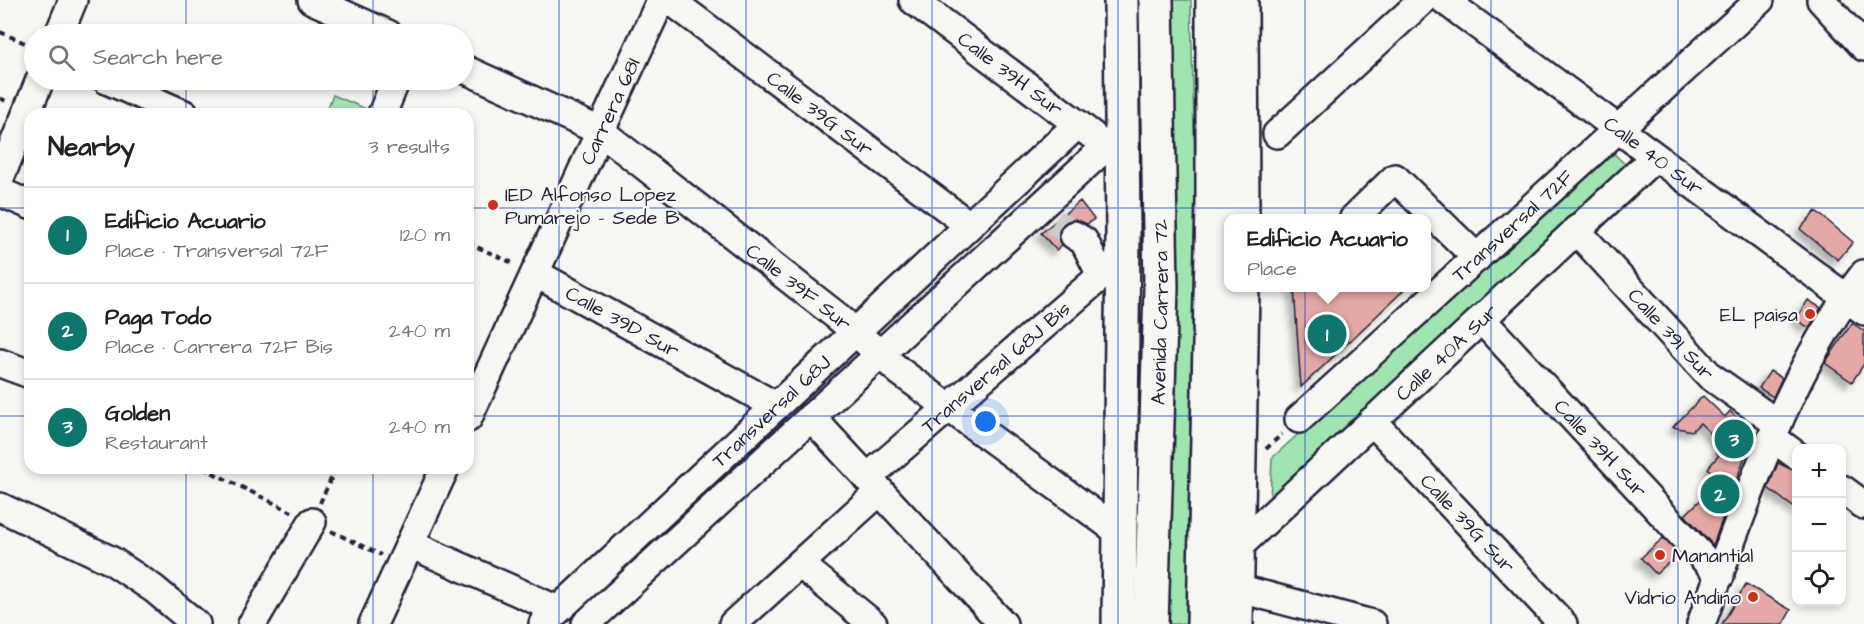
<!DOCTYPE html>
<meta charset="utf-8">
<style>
body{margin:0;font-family:"Architects Daughter",sans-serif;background:#f6f6f6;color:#202124}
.controls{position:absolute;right:18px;bottom:18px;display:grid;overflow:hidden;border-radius:12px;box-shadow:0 3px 9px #0003}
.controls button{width:54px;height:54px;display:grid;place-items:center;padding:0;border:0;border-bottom:2px solid #e0e0e0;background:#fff;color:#202124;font:30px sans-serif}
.you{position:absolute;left:986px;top:422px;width:21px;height:21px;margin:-15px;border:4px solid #fff;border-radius:50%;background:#1a73e8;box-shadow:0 0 0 9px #1a73e833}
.badge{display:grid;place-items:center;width:39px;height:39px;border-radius:50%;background:#0f766e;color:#fff;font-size:20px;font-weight:700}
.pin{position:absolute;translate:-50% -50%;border:3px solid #fff;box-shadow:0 2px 6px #0006}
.popup{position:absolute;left:1224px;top:214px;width:207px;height:78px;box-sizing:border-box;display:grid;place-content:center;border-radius:12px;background:#fff;filter:drop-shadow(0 2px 4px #0005);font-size:20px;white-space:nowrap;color:#757577}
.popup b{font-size:22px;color:#202124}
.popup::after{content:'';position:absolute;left:50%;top:100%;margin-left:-12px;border:12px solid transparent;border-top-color:#fff}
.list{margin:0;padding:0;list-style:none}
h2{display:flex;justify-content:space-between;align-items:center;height:78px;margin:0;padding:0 24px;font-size:26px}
h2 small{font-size:20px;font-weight:400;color:#757577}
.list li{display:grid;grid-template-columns:39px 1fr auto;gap:18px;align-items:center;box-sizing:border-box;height:96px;padding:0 24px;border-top:2px solid #e0e0e0}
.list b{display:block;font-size:22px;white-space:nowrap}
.list p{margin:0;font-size:20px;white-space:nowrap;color:#757577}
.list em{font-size:20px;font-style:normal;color:#757577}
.icon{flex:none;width:33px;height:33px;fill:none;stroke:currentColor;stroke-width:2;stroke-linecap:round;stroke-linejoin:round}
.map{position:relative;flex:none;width:1864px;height:624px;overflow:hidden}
.search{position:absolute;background:#fff;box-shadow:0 3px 9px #0003;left:24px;top:24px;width:450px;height:66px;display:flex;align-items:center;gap:15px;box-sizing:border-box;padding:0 21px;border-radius:33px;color:#757577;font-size:22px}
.panel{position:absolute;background:#fff;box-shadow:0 3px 9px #0003;left:24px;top:108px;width:450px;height:366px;border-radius:18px}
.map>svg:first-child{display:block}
.green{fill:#a0e5b1;stroke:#618476;stroke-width:1.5}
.building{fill:#e4a9a6;stroke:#22223b;stroke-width:1.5;filter:url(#shadow)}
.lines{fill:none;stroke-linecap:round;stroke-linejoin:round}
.minor-tunnel{stroke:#cccccd;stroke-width:27;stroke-dasharray:27 14;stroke-linecap:butt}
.minor-casing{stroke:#22223b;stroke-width:32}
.highway-casing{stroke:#22223b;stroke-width:38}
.path{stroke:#22223b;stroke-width:4;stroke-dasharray:6 4.5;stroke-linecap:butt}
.minor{stroke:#f6f6f2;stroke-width:27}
.highway{stroke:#f6f6f2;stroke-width:33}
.grid{fill:none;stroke:#1d4ed8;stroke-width:1.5;stroke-opacity:0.55}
.poi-dot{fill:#c8321e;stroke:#f6f6f2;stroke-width:2}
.labels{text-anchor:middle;stroke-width:4.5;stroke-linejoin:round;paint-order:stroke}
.street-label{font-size:20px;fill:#22223b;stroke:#f6f6f2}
.poi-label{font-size:20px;fill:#22223b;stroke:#f6f6f2;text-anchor:start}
</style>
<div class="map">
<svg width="1864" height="624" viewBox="0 0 1864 624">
<defs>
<filter id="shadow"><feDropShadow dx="-5.5" dy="5.5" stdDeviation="3" flood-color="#0004"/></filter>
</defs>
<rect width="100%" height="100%" fill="#f6f6f2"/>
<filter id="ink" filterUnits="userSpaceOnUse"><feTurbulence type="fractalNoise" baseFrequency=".0167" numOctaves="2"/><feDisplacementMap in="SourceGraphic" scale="12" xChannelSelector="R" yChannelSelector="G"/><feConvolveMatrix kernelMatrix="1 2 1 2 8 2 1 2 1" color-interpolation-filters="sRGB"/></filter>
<g filter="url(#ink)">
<!-- green -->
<path class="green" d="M 1170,0 L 1191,0 L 1195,181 L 1186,624 L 1161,624 Z
M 333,95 L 378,114 L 325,114 Z
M 1609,149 L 1630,169 L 1270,501 L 1272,458 Z"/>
<!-- building -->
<path class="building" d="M 1080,201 L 1094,219 L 1087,224 L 1075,219 L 1066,222 L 1058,234 L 1062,245 L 1056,250 L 1041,233 Z
M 1816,211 L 1853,242 L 1838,260 L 1800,229 Z
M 1294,288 L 1406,288 L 1301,387 Z
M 1808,300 L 1821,308 L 1809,328 L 1796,319 Z
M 1852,323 L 1864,331 L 1864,364 L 1852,382 L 1825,363 Z
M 1770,371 L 1782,378 L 1773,397 L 1759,388 Z
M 1703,396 L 1725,417 L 1730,411 L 1753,434 L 1713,545 L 1685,515 L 1719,482 L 1708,468 L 1719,455 L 1716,452 L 1723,445 L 1700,423 L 1692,431 L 1673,427 Z
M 1778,463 L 1797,472 L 1797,510 L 1768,488 Z
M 1663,538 L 1678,554 L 1656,574 L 1641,558 Z
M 1746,584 L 1791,610 L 1783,624 L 1722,624 Z"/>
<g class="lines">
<!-- minor-tunnel -->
<path class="minor-tunnel" d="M 1054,222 L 1074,235"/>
<!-- minor casing -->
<g class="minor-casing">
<g id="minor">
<path d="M 312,0 L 388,34"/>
<path id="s1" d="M 670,0 L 969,225"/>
<path id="s2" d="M 913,0 L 1092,135"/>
<path id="s3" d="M 1444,0 L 1864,311"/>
<path d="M 1821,0 L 1864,47"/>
<path d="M 59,34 L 73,0"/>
<path id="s4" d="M 464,69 L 600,131 L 838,317 L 899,371 L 1119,532"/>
<path d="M 107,80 L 184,114"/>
<path d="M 382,114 L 396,80"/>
<path d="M 1277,134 L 1423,0"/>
<path d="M 0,178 L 40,80"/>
<path d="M 0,192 L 30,205"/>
<path d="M 1354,218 L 1395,178 L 1477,258"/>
<path id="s5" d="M 1576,230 L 1710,376 L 1778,424"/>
<path d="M 1074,235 L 1084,241 L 1102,277"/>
<path id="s6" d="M 535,273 L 776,406"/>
<path id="s7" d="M 1481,319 L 1720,576"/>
<path d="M 0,363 L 30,374"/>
<path d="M 811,417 L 1003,624"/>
<path id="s8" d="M 468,418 L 661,0"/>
<path id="s9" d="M 1299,419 L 1760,0"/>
<path id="s10" d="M 1372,421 L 1563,624"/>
<path d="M 1773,438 L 1796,455"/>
<path id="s11" d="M 867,478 L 1123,257"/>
<path d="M 1842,489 L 1864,505"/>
<path d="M 0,507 L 112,561 L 154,589 L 196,624"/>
<path d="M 410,544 L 558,610"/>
<path id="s12" d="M 1238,547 L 1655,157"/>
<path d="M 800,564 L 873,624"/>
<path d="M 1237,588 L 1372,624"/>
<path d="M 252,624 L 312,522"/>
<path d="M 373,624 L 445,468"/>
<path id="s13" d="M 543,624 L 1078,124"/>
<path d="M 586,624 L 1122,132"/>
<path d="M 733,624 L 880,491"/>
<path d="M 1701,624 C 1745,506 1786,374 1864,274"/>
</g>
</g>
<!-- highway casing -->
<g class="highway-casing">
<g id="highway">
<path d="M 1241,0 L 1242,218"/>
<path d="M 1119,624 L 1123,234 L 1121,0"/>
<path id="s14" d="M 1151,624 L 1161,288 L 1156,0"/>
<path d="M 1204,624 L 1213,204 L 1213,0"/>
<path d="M 1236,624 L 1242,288"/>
</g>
</g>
<!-- path -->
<path class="path" d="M 0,32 L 34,47
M 0,98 L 8,102
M 468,243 L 515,264
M 1266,449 L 1282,434
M 203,468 L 292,512
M 320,503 L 336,468
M 331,531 L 381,555"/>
<!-- minor -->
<use href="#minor" class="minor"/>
<!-- highway -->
<use href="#highway" class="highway"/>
</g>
</g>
<!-- grid -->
<path class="grid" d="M 186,0 L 186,34M 373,0 L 373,34M 559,0 L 559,624M 746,0 L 746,624M 932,0 L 932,624M 1118,0 L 1118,624M 1305,0 L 1305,624M 1491,0 L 1491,624M 1678,0 L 1678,624M 186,80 L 186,114M 373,80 L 373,114M 0,208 L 30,208M 468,208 L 1864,208M 0,416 L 30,416M 468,416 L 1864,416M 186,468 L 186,624M 373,468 L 373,624"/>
<!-- markers -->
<g class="poi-dot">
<circle cx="493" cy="205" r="6"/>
<circle cx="1810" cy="314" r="6"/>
<circle cx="1660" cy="555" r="6"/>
<circle cx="1753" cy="597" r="6"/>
</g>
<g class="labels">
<!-- street labels -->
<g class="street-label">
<text dy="7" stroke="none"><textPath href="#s2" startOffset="122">Calle 39H Sur</textPath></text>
<text dy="7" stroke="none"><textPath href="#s8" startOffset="338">Carrera 68I</textPath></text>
<text dy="7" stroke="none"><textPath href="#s1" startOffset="188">Calle 39G Sur</textPath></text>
<text dy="7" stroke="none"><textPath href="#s3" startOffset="261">Calle 40 Sur</textPath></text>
<text dy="7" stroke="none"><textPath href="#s9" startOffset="288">Transversal 72F</textPath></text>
<text dy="7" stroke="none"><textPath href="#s4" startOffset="402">Calle 39F Sur</textPath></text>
<text dy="7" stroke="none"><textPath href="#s14" startOffset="312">Avenida Carrera 72</textPath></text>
<text dy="7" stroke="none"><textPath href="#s6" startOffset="100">Calle 39D Sur</textPath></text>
<text dy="7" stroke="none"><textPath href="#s5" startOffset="141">Calle 39I Sur</textPath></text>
<text dy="7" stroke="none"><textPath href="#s12" startOffset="285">Calle 40A Sur</textPath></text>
<text dy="7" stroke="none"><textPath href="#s11" startOffset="170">Transversal 68J Bis</textPath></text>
<text dy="7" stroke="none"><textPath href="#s13" startOffset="312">Transversal 68J</textPath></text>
<text dy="7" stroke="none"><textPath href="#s7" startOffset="176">Calle 39H Sur</textPath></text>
<text dy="7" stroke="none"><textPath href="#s10" startOffset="140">Calle 39G Sur</textPath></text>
</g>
<!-- poi labels -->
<g class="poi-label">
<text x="505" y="201">IED Alfonso Lopez<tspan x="505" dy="23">Pumarejo - Sede B</tspan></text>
<text x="1798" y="321" text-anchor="end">EL paisa</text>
<text x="1672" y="562">Manantial</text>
<text x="1741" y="604" text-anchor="end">Vidrio Andino</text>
</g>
</g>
</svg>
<div class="controls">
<button>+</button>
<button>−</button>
<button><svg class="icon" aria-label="locate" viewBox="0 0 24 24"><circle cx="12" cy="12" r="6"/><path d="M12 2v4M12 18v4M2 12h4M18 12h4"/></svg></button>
</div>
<div class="you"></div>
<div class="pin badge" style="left:1327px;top:334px">1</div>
<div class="popup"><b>Edificio Acuario</b>Place</div>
<div class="pin badge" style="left:1720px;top:494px">2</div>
<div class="pin badge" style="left:1734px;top:439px">3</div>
<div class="search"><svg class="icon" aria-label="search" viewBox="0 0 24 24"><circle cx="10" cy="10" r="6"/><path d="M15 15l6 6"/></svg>Search here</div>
<section class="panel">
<h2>Nearby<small>3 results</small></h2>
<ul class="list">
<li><span class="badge">1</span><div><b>Edificio Acuario</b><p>Place · Transversal 72F</p></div><em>120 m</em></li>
<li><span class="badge">2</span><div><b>Paga Todo</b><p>Place · Carrera 72F Bis</p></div><em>240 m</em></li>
<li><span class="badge">3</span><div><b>Golden</b><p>Restaurant</p></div><em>240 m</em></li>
</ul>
</section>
</div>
